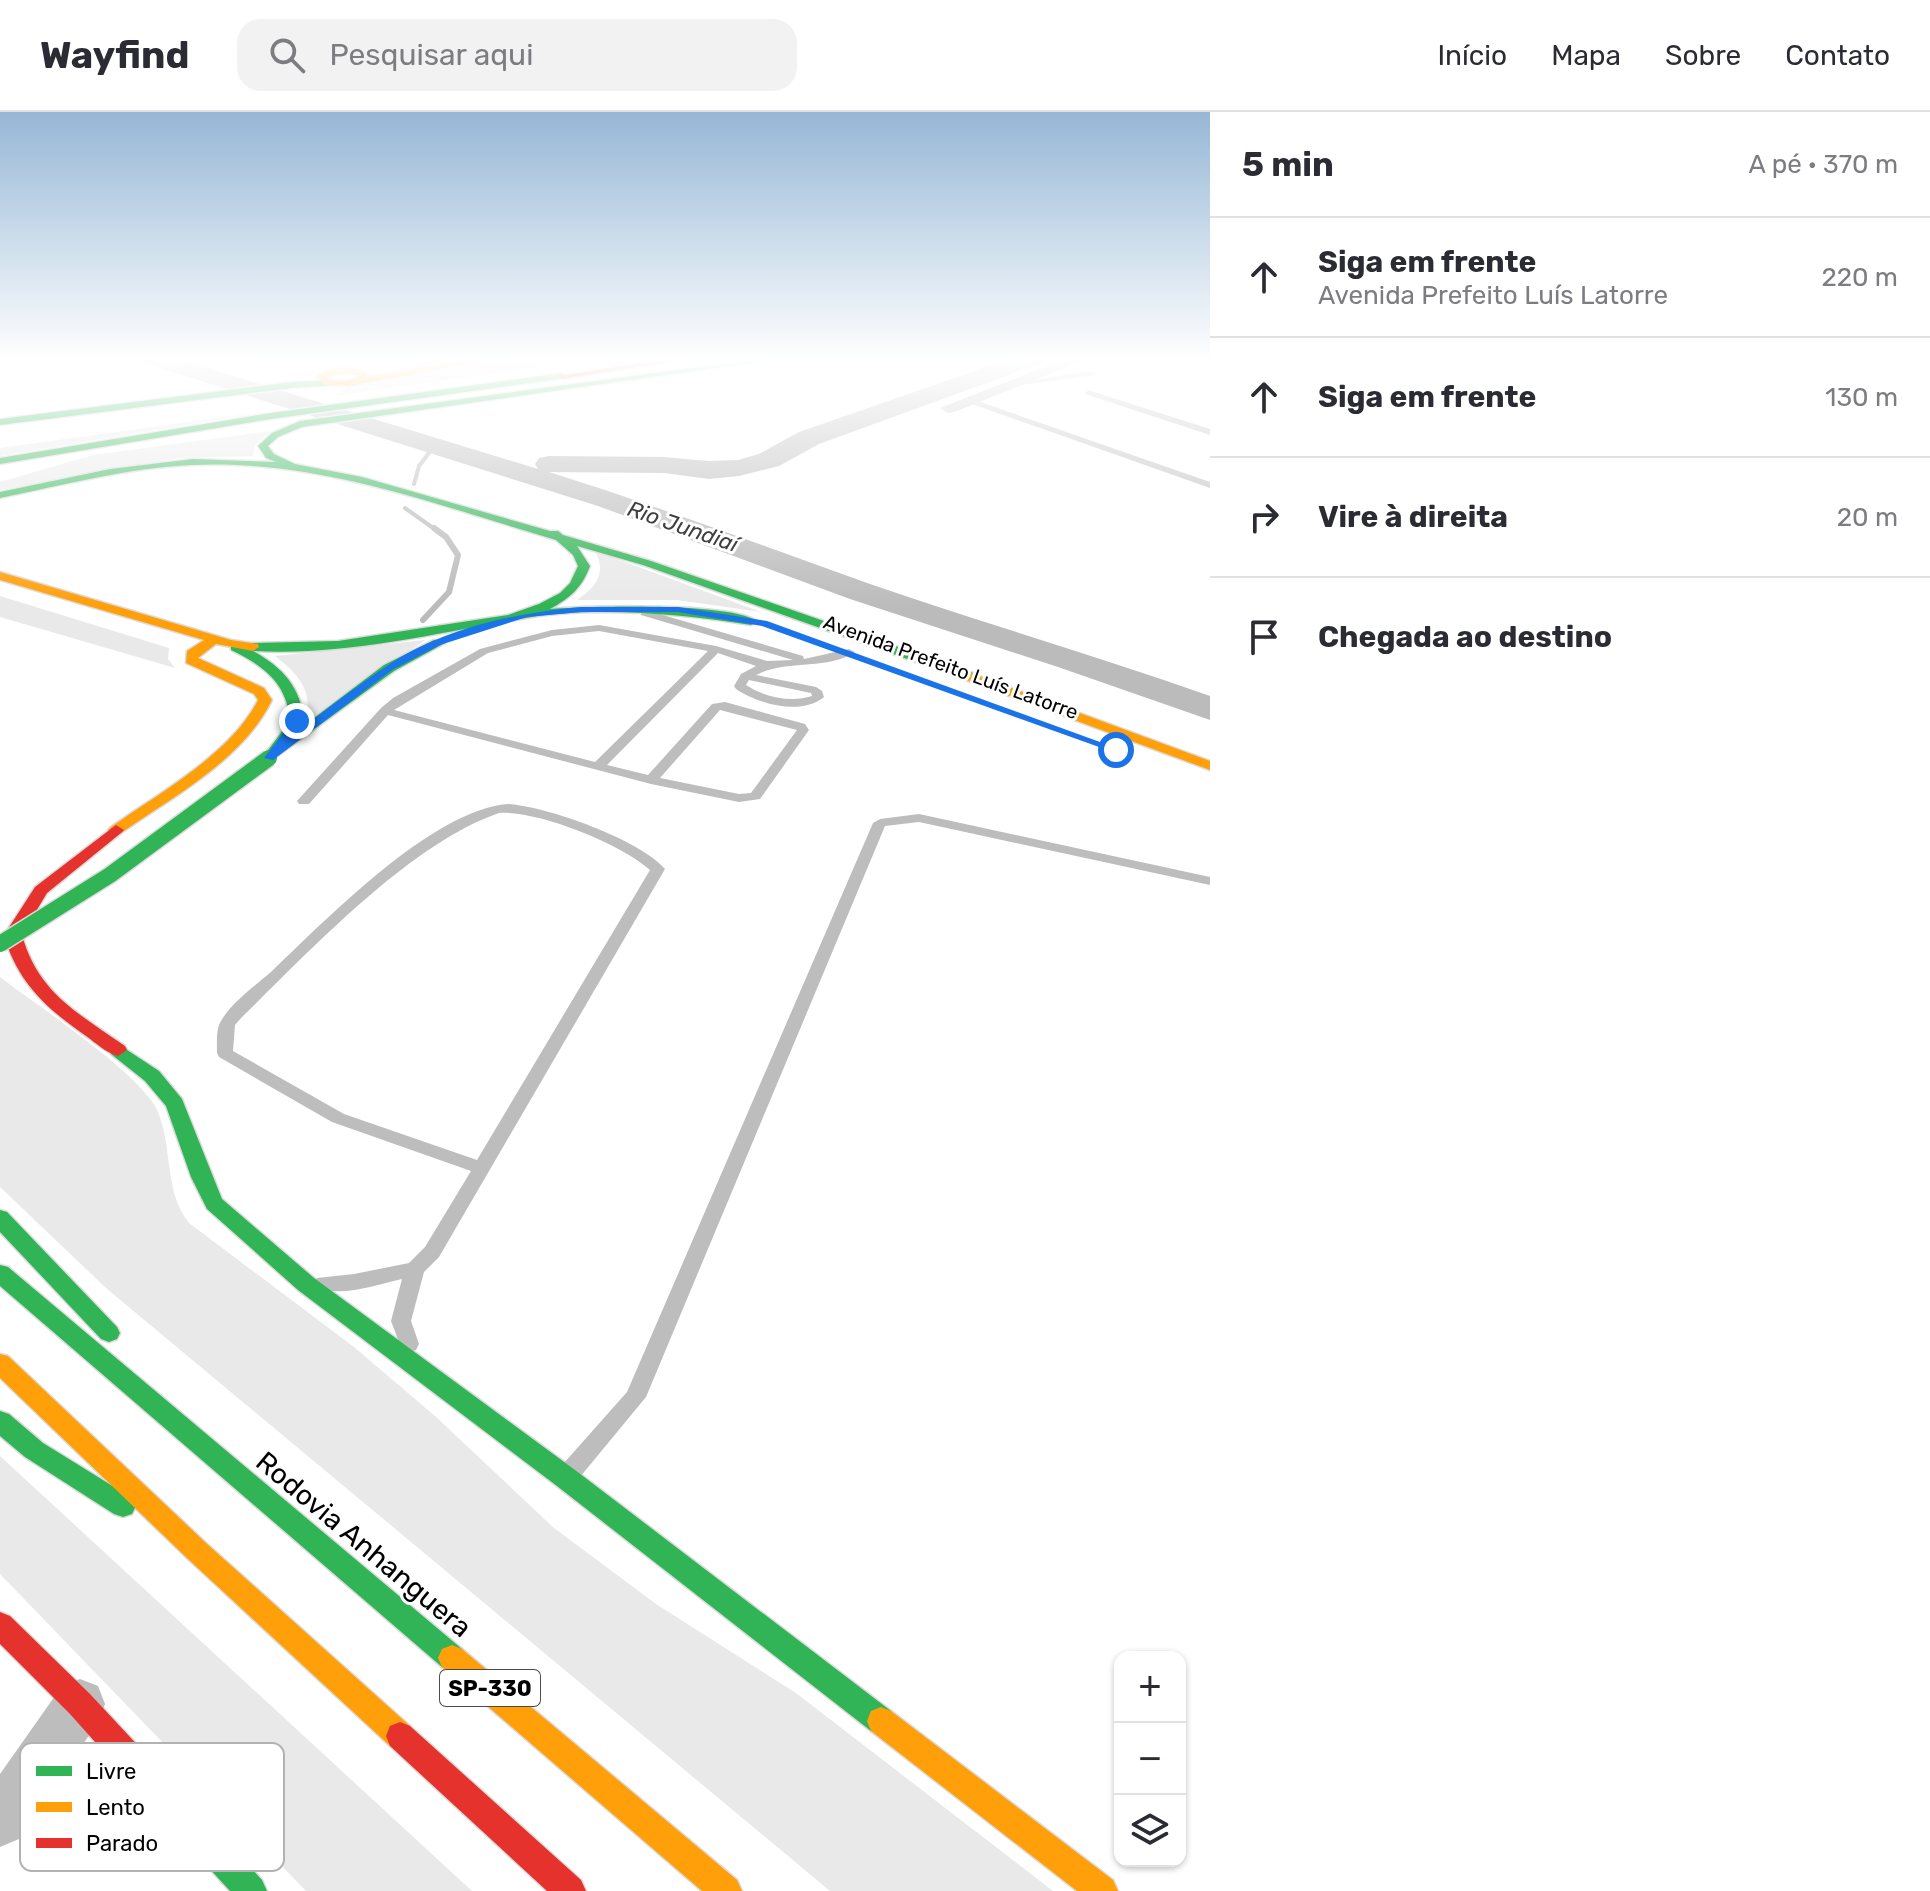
<!DOCTYPE html>
<html lang="pt">
<meta charset="utf-8">
<style>
body{margin:0;font-family:Rubik,sans-serif;background:#f2f2f3;color:#2b2b33}
.controls{position:absolute;right:24px;bottom:24px;display:grid;overflow:hidden;border-radius:16px;box-shadow:0 2px 6px #0004}
.controls button{width:72px;height:72px;display:grid;place-items:center;padding:0;border:0;border-bottom:2px solid #e1e1e2;background:#fff;color:#2b2b33;font:40px sans-serif}
.stop{position:absolute;width:24px;height:24px;margin:-18px;border:6px solid #1a73e8;border-radius:50%;background:#fff}
.stop.end{background:#1a73e8;border-color:#fff;box-shadow:0 2px 8px #0008}
.list{margin:0;padding:0;list-style:none}
h2{display:flex;justify-content:space-between;align-items:center;height:104px;margin:0;padding:0 32px;font-size:34px}
h2 small{font-size:26px;font-weight:400;color:#7c7c81}
.list li{display:grid;grid-template-columns:52px 1fr auto;gap:24px;align-items:center;box-sizing:border-box;height:120px;padding:0 32px;border-top:2px solid #e1e1e2}
.list b{display:block;font-size:30px;white-space:nowrap}
.list p{margin:0;font-size:26px;white-space:nowrap;color:#7c7c81}
.list em{font-size:26px;font-style:normal;color:#7c7c81}
.icon{flex:none;width:44px;height:44px;fill:none;stroke:currentColor;stroke-width:2;stroke-linecap:round;stroke-linejoin:round}
.map{position:relative;flex:none;width:1210px;height:1779px;overflow:hidden}
header{display:flex;align-items:center;gap:48px;box-sizing:border-box;height:112px;padding:0 40px;background:#fff;border-bottom:2px solid #e1e1e2}
header strong{font-size:38px}
nav{display:flex;gap:44px;margin-inline-start:auto;font-size:28px}
.search{width:560px;height:72px;background:#f2f2f3;display:flex;align-items:center;gap:20px;box-sizing:border-box;padding:0 28px;border-radius:24px;color:#7c7c81;font-size:30px}
main{display:flex}
aside{flex:1;background:#fff}
.map>svg:first-child{display:block}
.green{fill:#e9e9e9}
.lines{fill:none;stroke-linecap:round;stroke-linejoin:round}
.stream-far1{stroke:#bbb;stroke-width:4}
.stream{stroke:#bbb;stroke-width:6}
.river{fill:#bbb;fill-rule:evenodd}
.fast-casing{stroke:#dbdbdb;stroke-width:3}
.slow-casing{stroke:#dbdbdb;stroke-width:3}
.jam-casing{stroke:#dbdbdb;stroke-width:3}
.lane{fill:#bdbdbd;fill-rule:evenodd}
.street{fill:#bdbdbd;fill-rule:evenodd}
.fast{fill:#30b455;fill-rule:evenodd}
.slow{fill:#ff9f0a;fill-rule:evenodd}
.jam{fill:#e5322d;fill-rule:evenodd}
.fast-bridge-casing{stroke:#dbdbdb;stroke-width:19;stroke-linecap:butt}
.fast-bridge{stroke:#30b455;stroke-width:16}
.route{fill:#1a73e8}
.labels{text-anchor:middle;stroke-width:6;stroke-linejoin:round;paint-order:stroke}
.far-street-label{font-size:20px;fill:#000;stroke:#fff}
.far-water-label{font-size:22px;font-style:italic;fill:#3f3f3f;stroke:#fff}
.shield{fill:#fff;stroke:#4c4c4c;stroke-width:2}
.shield-label{font-size:22px;font-weight:bold;fill:#000}
.near-street-label{font-size:28px;fill:#000;stroke:#fff}
.key{fill:#fff;stroke:#b2b2b2;stroke-width:2}
.key-label{font-size:22px;fill:#000}
</style>
<header>
<strong>Wayfind</strong>
<div class="search"><svg class="icon" aria-label="search" viewBox="0 0 24 24"><circle cx="10" cy="10" r="6"/><path d="M15 15l6 6"/></svg>Pesquisar aqui</div>
<nav><a>Início</a><a>Mapa</a><a>Sobre</a><a>Contato</a></nav>
</header>
<main>
<div class="map">
<svg width="1210" height="1779" viewBox="0 0 1210 1779">
<rect width="100%" height="100%" fill="#fff"/>
<!-- green -->
<path class="green" d="M 518,246 L 603,246 L 333,284 L 348,275 L 455,254 Z
M 268,299 L 0,344 L 0,336 Z
M 271,319 L 255,333 L 253,344 L 179,346 L 0,378 L 0,370 L 93,343 Z
M 595,439 L 761,500 L 677,488 L 577,488 C 596,475 607,461 595,439 Z
M 0,484 L 169,536 L 168,547 L 175,556 L 0,505 Z
M 425,528 L 306,612 C 313,580 301,564 275,544 Z
M 0,865 C 35,892 144,964 158,1000 C 173,1037 164,1080 189,1111 L 354,1235 L 435,1304 L 554,1416 L 656,1492 L 796,1581 L 1053,1779 L 830,1779 L 106,1176 L 0,1075 Z
M 0,1344 L 472,1779 L 306,1779 L 0,1462 Z"/>
<g class="lines">
<!-- stream-far1 -->
<path class="stream-far1" d="M 414,372 L 419,354 L 435,333
M 405,396 L 436,418"/>
<!-- stream -->
<path class="stream" d="M 423,508 L 449,480 L 458,443 L 446,425 L 434,416"/>
<!-- river -->
<path class="river" d="M 140,246 L 175,246 L 538,357 L 535,352 L 539,346 L 549,344 L 664,345 L 709,349 L 738,348 L 759,342 L 799,320 L 1012,246 L 1045,246 L 1041,251 L 819,332 L 779,354 L 739,364 L 709,367 L 664,361 L 549,360 C 658,394 763,434 870,472 C 983,511 1097,544 1210,584 L 1210,608 L 1058,555 L 850,487 L 598,394 L 144,251 Z"/>
<!-- fast casing -->
<g class="fast-casing">
<path id="fast" d="M 765,246 L 784,246 L 302,315 L 278,325 L 268,334 L 274,342 L 295,352 L 362,365 L 550,419 L 558,419 L 563,423 L 651,449 L 976,562 L 976,568 L 966,568 L 643,453 L 577,434 L 590,454 C 582,476 570,486 550,497 C 588,494 730,490 757,509 L 751,513 C 684,502 592,494 526,506 C 436,521 345,544 253,539 C 282,555 301,575 304,609 L 298,618 L 384,553 L 434,528 L 445,531 L 394,559 L 269,650 L 262,646 L 290,609 C 287,571 264,554 231,538 L 231,532 L 247,536 L 253,531 L 338,529 L 508,503 L 539,492 L 560,481 L 570,471 L 578,454 L 573,443 L 556,428 C 437,393 318,347 192,353 C 128,356 63,373 0,386 L 0,380 L 110,357 L 193,347 L 276,350 L 266,346 L 258,334 L 272,321 L 300,309 Z
M 562,261 L 565,266 L 271,307 L 0,352 L 0,346 L 271,301 Z
M 334,268 L 337,273 L 291,276 L 0,313 L 0,307 L 291,270 Z
M 118,932 L 159,959 L 182,987 L 222,1087 L 314,1166 L 575,1358 L 891,1599 L 895,1609 L 891,1619 L 881,1623 L 871,1619 L 557,1374 L 298,1178 L 207,1097 L 191,1065 L 166,994 L 145,969 L 111,942 L 109,938 Z
M 0,1098 L 7,1100 L 117,1215 L 120,1221 L 117,1227 L 109,1230 L 101,1227 L 0,1120 Z
M 0,1153 L 8,1155 L 462,1537 L 466,1546 L 462,1555 L 452,1559 L 442,1555 L 0,1174 Z
M 0,1299 L 9,1302 L 43,1331 L 132,1386 L 136,1394 L 132,1402 L 123,1405 L 114,1402 L 25,1345 L 0,1324 Z
M 173,1679 L 184,1683 L 262,1768 L 267,1779 L 230,1779 L 162,1705 L 158,1694 L 162,1683 Z"/>
</g>
<!-- slow casing -->
<g class="slow-casing">
<path id="slow" d="M 482,246 L 498,246 L 349,274 L 325,273 L 316,265 C 331,253 349,254 367,261 L 367,265 ZM 347,261 L 358,264 C 350,269 334,272 326,265 Z
M 0,460 L 231,528 L 258,532 L 259,535 L 253,539 L 216,532 L 198,546 L 264,576 L 272,588 C 243,648 174,684 121,721 L 111,721 L 108,718 L 111,715 C 159,681 231,642 258,588 L 254,582 L 186,551 L 187,539 L 204,528 L 0,468 Z
M 971,561 L 1210,649 L 1210,658 L 966,568 L 966,562 Z
M 0,1242 L 8,1244 L 206,1431 L 410,1614 L 414,1624 L 410,1634 L 400,1638 L 390,1634 L 188,1447 L 0,1266 Z
M 452,1533 L 462,1537 L 737,1768 L 742,1779 L 702,1779 L 442,1555 L 438,1546 L 442,1537 Z
M 881,1595 L 891,1599 L 1113,1768 L 1118,1779 L 1077,1779 L 871,1619 L 867,1609 L 871,1599 Z"/>
</g>
<!-- jam casing -->
<g class="jam-casing">
<path id="jam" d="M 674,246 L 693,246 L 562,267 L 558,264 Z
M 116,713 L 124,718 L 121,721 L 47,781 L 22,823 C 38,881 78,901 125,934 L 127,938 L 118,944 C 106,941 96,931 86,924 C 47,897 17,870 4,823 L 35,775 Z
M 0,1500 L 10,1504 L 90,1582 L 184,1683 L 188,1694 L 184,1705 L 173,1709 L 162,1705 L 70,1602 L 0,1532 Z
M 400,1610 L 410,1614 L 581,1768 L 586,1779 L 547,1779 L 390,1634 L 386,1624 L 390,1614 Z"/>
</g>
<!-- lane -->
<path class="lane" d="M 1091,259 L 1094,263 L 1007,275 L 1003,273 Z
M 1088,278 L 1210,317 L 1210,323 L 1085,282 Z
M 969,286 L 1210,370 L 1210,376 L 966,290 Z
M 641,499 L 649,499 L 803,544 L 804,547 L 849,537 L 855,540 C 826,559 786,547 756,563 L 816,575 L 822,579 L 824,585 C 801,604 758,592 736,577 L 734,574 L 741,562 L 756,554 L 718,541 L 607,653 L 648,663 L 712,592 L 725,590 L 805,612 L 809,618 L 760,687 L 739,690 L 651,672 L 388,603 L 309,692 L 299,692 L 297,689 L 381,596 L 393,586 L 480,537 L 552,518 L 599,513 L 716,534 L 767,549 L 793,548 L 641,503 ZM 599,519 L 708,539 L 595,650 L 394,598 L 488,541 L 552,524 ZM 749,568 L 811,581 L 812,584 C 791,591 764,585 746,573 ZM 720,598 L 797,618 L 751,681 L 739,682 L 660,666 Z
M 508,692 C 546,694 641,728 665,757 L 439,1145 L 424,1160 L 411,1209 L 419,1232 L 416,1238 L 409,1240 L 402,1238 L 391,1209 L 402,1167 C 376,1173 343,1185 317,1176 L 314,1171 L 317,1166 L 354,1162 L 409,1151 L 425,1135 L 471,1059 L 332,1010 L 219,945 L 217,941 C 217,932 216,919 220,911 C 230,891 255,874 272,859 C 327,807 432,698 508,692 ZM 499,701 C 537,698 622,732 650,758 L 477,1048 L 344,1002 L 233,939 L 235,913 L 241,906 C 310,839 409,732 499,701 Z
M 919,702 L 1210,765 L 1210,773 L 919,710 L 885,714 L 646,1285 L 580,1365 L 572,1368 L 564,1365 L 561,1358 L 564,1351 L 627,1280 L 873,711 L 880,707 Z"/>
<!-- street -->
<path class="street" d="M 1068,246 L 1089,246 L 954,300 L 948,301 L 940,296 Z
M 80,1567 L 98,1574 L 105,1592 L 98,1610 L 19,1727 L 0,1735 L 0,1662 L 62,1574 Z"/>
<!-- fast -->
<use href="#fast" class="fast"/>
<!-- slow -->
<use href="#slow" class="slow"/>
<!-- jam -->
<use href="#jam" class="jam"/>
<!-- fast-bridge casing -->
<g class="fast-bridge-casing">
<path id="fast-bridge" d="M 0,832 L 110,763 L 269,646"/>
</g>
<!-- fast-bridge -->
<use href="#fast-bridge" class="fast-bridge"/>
</g>
<!-- sky -->
<linearGradient id="sky" x2="0" y2="1"><stop stop-color="#96b7d6"/><stop offset="0.5" stop-color="#fff"/><stop offset="1" stop-color="#fff" stop-opacity="0"/></linearGradient>
<rect width="1210" height="495" fill="url(#sky)"/>
<!-- route -->
<path class="route" d="M 581,495 L 678,495 L 767,509 L 1122,638 L 1113,640 L 762,514 L 678,500 L 581,500 L 527,505 L 440,533 L 392,558 L 273,648 L 264,646 L 294,607 L 302,609 L 290,625 C 321,602 352,577 384,556 C 440,517 514,501 581,495 Z"/>
<g class="labels">
<!-- far-street labels -->
<g class="far-street-label">
<text transform="translate(951 555) rotate(20)" y="7">Avenida Prefeito Luís Latorre</text>
</g>
<!-- far-water labels -->
<g class="far-water-label">
<text transform="translate(683 414) rotate(19)" y="8">Rio Jundiaí</text>
</g>
<!-- shield labels -->
<rect class="shield" x="440" y="1558" width="100" height="36" rx="6"/>
<g class="shield-label">
<text x="490" y="1584">SP-330</text>
</g>
<!-- near-street labels -->
<g class="near-street-label">
<text transform="translate(364 1432) rotate(40)" y="10">Rodovia Anhanguera</text>
</g>
</g>
<!-- legend -->
<rect x="20" y="1631" width="264" height="128" rx="12" class="key"/>
<rect x="36" y="1654" width="36" height="10" fill="#30b455"/>
<rect x="36" y="1690" width="36" height="10" fill="#ff9f0a"/>
<rect x="36" y="1726" width="36" height="10" fill="#e5322d"/>
<g class="key-label">
<text x="86" y="1667">Livre</text>
<text x="86" y="1703">Lento</text>
<text x="86" y="1739">Parado</text>
</g>
</svg>
<div class="controls">
<button>+</button>
<button>−</button>
<button><svg class="icon" aria-label="layers" viewBox="0 0 24 24"><path d="M12 4l9 5-9 5-9-5zM3 14l9 5 9-5"/></svg></button>
</div>
<div class="stop" style="left:1116px;top:638px"></div>
<div class="stop end" style="left:297px;top:609px"></div>
</div>
<aside>
<h2>5 min<small>A pé · 370 m</small></h2>
<ul class="list">
<li><svg class="icon" aria-label="ahead" viewBox="0 0 24 24"><path d="M12 20V5M6 11l6-6 6 6"/></svg><div><b>Siga em frente</b><p>Avenida Prefeito Luís Latorre</p></div><em>220 m</em></li>
<li><svg class="icon" aria-label="ahead" viewBox="0 0 24 24"><path d="M12 20V5M6 11l6-6 6 6"/></svg><div><b>Siga em frente</b></div><em>130 m</em></li>
<li><svg class="icon" aria-label="right" viewBox="0 0 24 24"><path d="M7 20v-9h11M14 6l5 5-5 5"/></svg><div><b>Vire à direita</b></div><em>20 m</em></li>
<li><svg class="icon" aria-label="arrive" viewBox="0 0 24 24"><path d="M6 21V4h12l-3 4 3 4H6"/></svg><div><b>Chegada ao destino</b></div></li>
</ul>
</aside>
</main>
